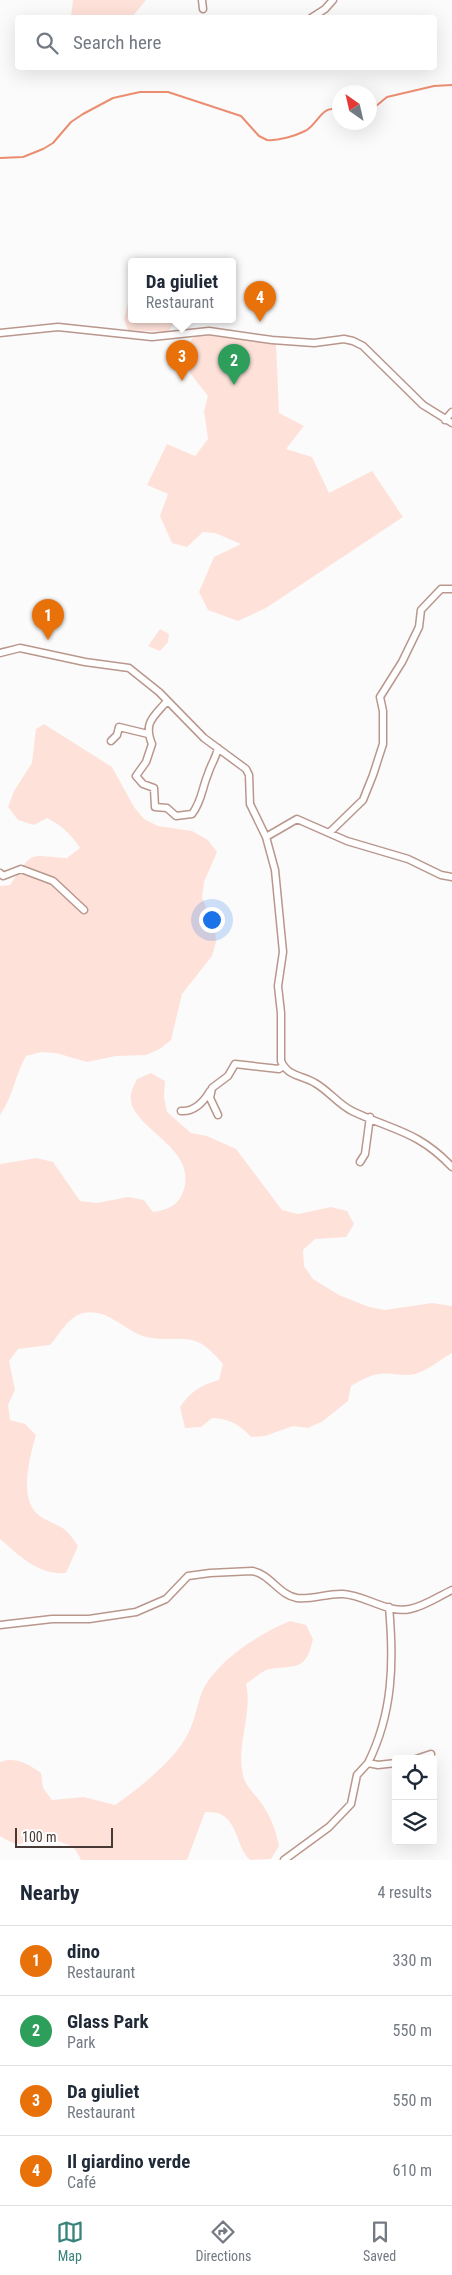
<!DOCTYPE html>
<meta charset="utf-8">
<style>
body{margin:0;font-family:"Roboto Condensed",sans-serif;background:#f2f2f3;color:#1f2937}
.controls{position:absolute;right:15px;bottom:15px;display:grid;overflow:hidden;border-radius:5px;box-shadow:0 5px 20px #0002}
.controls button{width:45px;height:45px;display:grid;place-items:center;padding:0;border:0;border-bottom:1px solid #e0e1e3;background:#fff;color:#1f2937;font:25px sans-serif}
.compass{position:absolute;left:332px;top:85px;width:45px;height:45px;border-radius:50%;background:#fff;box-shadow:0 5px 20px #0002;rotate:326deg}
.scale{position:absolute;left:15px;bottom:12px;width:98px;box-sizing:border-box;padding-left:5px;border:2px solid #473935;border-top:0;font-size:14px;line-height:18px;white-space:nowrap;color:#473935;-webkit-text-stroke:4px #fff;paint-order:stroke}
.you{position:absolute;left:211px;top:919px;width:18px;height:18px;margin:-12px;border:4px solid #fff;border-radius:50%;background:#1a73e8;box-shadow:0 0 0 8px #1a73e833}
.badge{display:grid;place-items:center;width:32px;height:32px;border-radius:50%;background:#3a827c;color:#fff;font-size:16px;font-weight:700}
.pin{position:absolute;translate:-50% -41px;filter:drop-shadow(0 1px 2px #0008)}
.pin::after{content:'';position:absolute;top:26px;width:18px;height:15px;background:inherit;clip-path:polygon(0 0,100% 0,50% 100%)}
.popup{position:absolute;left:128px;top:258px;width:108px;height:65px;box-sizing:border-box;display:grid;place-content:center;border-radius:5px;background:#fff;filter:drop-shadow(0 1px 4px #0005);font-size:16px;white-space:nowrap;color:#747a83}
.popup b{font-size:19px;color:#1f2937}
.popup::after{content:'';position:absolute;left:50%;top:100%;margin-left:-10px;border:10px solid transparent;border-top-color:#fff}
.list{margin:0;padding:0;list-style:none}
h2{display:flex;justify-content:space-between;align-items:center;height:65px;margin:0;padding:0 20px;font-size:21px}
h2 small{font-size:16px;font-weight:400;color:#747a83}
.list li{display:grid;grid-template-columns:32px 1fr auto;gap:15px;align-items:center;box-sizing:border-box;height:70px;padding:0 20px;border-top:1px solid #e0e1e3}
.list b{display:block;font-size:19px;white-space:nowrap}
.list p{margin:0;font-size:16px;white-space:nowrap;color:#747a83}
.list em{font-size:16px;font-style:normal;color:#747a83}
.icon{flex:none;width:28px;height:28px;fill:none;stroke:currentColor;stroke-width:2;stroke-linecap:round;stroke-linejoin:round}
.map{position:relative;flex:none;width:452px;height:1860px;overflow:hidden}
.search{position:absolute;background:#fff;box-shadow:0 5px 20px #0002;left:15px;right:15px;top:15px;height:55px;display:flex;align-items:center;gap:12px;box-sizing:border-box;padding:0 18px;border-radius:5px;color:#747a83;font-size:19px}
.sheet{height:345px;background:#fff}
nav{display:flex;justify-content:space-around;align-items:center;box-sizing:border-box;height:70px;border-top:1px solid #e0e1e3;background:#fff;font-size:14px;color:#747a83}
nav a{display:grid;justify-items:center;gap:2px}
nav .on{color:#3a827c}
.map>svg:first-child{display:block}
.green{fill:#fee2da}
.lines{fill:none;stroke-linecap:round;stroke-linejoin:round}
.stream{stroke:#ea8d70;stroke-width:2}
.minor-casing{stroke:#b9978d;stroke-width:9}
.minor{stroke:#fff;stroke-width:6}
</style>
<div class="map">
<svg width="452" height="1860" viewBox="0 0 452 1860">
<rect width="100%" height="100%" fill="#fbfbfb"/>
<!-- green -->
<path class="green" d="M 73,0 L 146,0 L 132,17 L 71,17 Z
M 132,289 L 132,320 L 176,320 L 168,332 L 128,330 L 124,319 Z
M 205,332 L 276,344 L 279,413 L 304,426 L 286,449 L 312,457 L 329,493 L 372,471 L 403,517 L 266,608 L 238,621 L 208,610 L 199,592 L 214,557 L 241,544 L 215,533 L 203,532 L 187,547 L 172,543 L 160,516 L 168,494 L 147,485 L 167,444 L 195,456 L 208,439 L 204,411 L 208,396 L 190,373 L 184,348 L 193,338 Z
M 160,629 L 169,634 L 168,642 L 160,651 L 148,646 Z
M 44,724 L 112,767 L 134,807 L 144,819 L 158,826 L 192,831 L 208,840 L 217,852 L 204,882 L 202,898 L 215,927 L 216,942 L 212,956 L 182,994 L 171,1040 L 160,1049 L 146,1055 L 116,1056 L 87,1062 L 56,1053 L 41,1052 L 26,1056 C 15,1075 13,1097 0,1115 L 0,886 L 10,885 C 34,850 26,855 67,858 L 80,848 C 71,834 62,826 47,818 L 34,825 L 18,820 L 8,807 L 14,791 L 32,763 L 36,729 Z
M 151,1073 L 165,1081 L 164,1097 L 167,1112 L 191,1133 L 207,1136 L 236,1149 L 282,1210 L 298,1214 L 331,1207 L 347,1211 L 354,1224 L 346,1237 L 315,1239 L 303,1250 L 304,1266 L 313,1279 L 339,1295 L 369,1307 L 385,1310 L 432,1303 L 452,1306 L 452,1353 C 439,1360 429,1370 415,1374 C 404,1377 391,1372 380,1374 C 369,1375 360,1381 351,1386 L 348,1401 L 323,1421 L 308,1428 L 293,1426 L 265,1436 L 251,1437 C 239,1424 230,1419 212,1418 L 201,1427 L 185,1428 L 180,1407 C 191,1391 201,1385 219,1380 L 223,1364 C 216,1356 209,1348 200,1343 C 182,1334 163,1343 143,1336 C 123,1329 107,1308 83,1313 C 68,1317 60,1334 50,1345 L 18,1349 L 9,1361 L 15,1390 L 8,1405 L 10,1420 L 25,1424 L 36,1435 C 30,1457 16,1504 43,1518 C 62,1529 64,1524 78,1546 L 66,1573 C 38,1575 21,1557 0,1539 L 0,1164 L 37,1158 L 53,1162 L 80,1201 L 97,1203 L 128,1197 L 144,1200 L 153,1212 C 167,1210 178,1206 183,1192 C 197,1152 148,1136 133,1108 C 128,1097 132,1089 137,1079 Z
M 290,1621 L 306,1625 L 313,1639 C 306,1671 297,1665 270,1669 C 263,1670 253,1679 246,1684 C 253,1713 236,1744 243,1775 C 245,1786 256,1795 262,1804 C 271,1817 276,1831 279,1846 L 271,1859 L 250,1860 C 237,1848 238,1824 222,1815 C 218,1812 210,1812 205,1812 L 187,1860 L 81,1860 C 79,1856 76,1849 72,1847 C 66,1843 49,1838 41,1839 C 21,1843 20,1849 0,1836 L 0,1762 C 15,1756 29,1764 41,1773 L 43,1788 L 52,1800 L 84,1797 L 115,1805 C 138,1789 171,1763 185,1739 C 194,1725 196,1708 202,1692 C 215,1662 260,1633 290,1621 Z"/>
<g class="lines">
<!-- stream -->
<path class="stream" d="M 370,111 L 387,97 L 434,86 L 452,85
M 0,158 L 23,157 L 43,149 L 53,143 L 71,122 L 83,114 L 113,98 L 140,92 L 168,92 L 241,116 L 259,136 L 267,140 C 278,141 295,136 305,131 C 318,125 322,102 340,111"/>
<!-- minor casing -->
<g class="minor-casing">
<path id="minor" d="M 202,0 L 203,9
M 311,18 L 325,9 L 333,0
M 0,333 L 58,327 L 152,337 L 209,331 L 272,340 L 314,343 L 344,339 L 353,341 L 363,346 L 423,405 L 452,423
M 445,420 L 452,412
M 0,653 L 20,648 L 85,662 L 129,668 L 159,692 L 204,738 L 246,769 L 249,775 L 250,804 L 266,837 L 275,870 L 283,952 L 278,986 L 281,1013 L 281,1061 C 288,1077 302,1075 315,1083 C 329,1091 338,1104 352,1111 C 394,1131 418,1131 452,1167
M 167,701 C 154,717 143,722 152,744 L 146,762 L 136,776 L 143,784 L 154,788 L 155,807 L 167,808 L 176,816 L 192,814 C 202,801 202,788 208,774 C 211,764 216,758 218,748
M 111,741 L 117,735 L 119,727 L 148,734
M 329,833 L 363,800 L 373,775 L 383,744 L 383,711 L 380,697 L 402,662 L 419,627 L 421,610 L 441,589 L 452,589
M 266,837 L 297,819 L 347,841 L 408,859 L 441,875 L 452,877
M 0,873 L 3,876 L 21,869 L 53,881 L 84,910
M 181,1111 C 194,1112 203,1103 210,1091
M 218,1115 L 210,1098 L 212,1088 L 228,1076 L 235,1064 L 279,1069 L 283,1066
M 360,1162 L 365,1154 L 370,1117
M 0,1625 L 52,1619 L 89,1619 L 136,1612 L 166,1599 L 188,1576 L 210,1573 L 252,1571 C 270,1574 279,1595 297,1598 C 312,1600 328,1593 343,1594 C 365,1595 388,1614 410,1609 C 425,1606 439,1596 452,1590
M 416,1759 L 431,1754
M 368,1763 C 393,1713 394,1662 389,1607
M 284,1860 L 329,1827 L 351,1804 L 357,1775 L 368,1763 L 378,1765 L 396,1763"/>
</g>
<!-- minor -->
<use href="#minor" class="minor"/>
</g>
</svg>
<div class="controls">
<button><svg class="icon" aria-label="locate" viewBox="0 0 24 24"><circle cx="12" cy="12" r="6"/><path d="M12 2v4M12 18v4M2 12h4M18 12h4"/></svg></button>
<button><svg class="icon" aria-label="layers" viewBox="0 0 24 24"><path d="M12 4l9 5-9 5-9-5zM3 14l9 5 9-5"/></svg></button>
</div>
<svg class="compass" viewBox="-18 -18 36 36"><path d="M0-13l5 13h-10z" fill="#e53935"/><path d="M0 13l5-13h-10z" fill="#747a83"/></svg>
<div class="scale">100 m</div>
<div class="you"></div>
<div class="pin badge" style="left:48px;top:640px;background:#e8710a">1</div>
<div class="pin badge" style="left:234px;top:385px;background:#2e9e5b">2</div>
<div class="pin badge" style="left:182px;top:381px;background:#e8710a">3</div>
<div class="popup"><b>Da giuliet</b>Restaurant</div>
<div class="pin badge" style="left:260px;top:322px;background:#e8710a">4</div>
<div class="search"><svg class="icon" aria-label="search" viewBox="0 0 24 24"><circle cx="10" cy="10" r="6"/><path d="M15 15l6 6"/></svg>Search here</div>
</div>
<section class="sheet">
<h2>Nearby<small>4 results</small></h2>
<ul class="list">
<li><span class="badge" style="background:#e8710a">1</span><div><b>dino</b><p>Restaurant</p></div><em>330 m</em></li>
<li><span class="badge" style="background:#2e9e5b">2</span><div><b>Glass Park</b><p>Park</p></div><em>550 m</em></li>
<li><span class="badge" style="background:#e8710a">3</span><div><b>Da giuliet</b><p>Restaurant</p></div><em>550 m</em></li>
<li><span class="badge" style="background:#e8710a">4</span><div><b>Il giardino verde</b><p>Café</p></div><em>610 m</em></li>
</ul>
</section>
<nav>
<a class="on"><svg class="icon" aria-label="map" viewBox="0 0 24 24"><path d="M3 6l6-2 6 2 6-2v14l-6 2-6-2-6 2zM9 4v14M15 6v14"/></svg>Map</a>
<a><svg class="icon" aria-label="directions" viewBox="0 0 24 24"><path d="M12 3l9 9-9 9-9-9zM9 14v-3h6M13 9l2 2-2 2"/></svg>Directions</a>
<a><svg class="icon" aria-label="saved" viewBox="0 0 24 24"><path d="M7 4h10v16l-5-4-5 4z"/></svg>Saved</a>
</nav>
